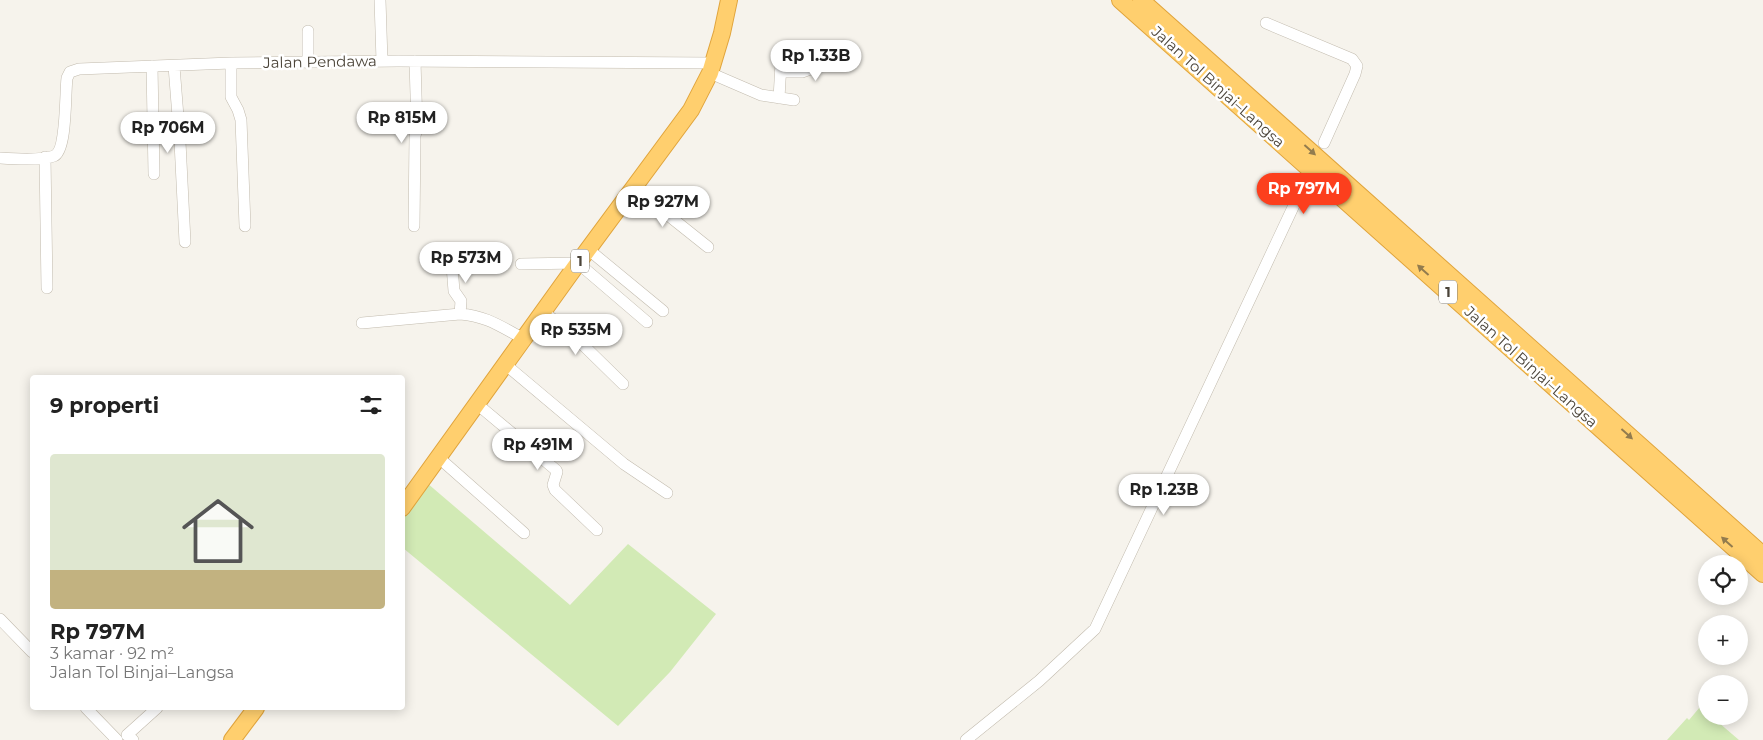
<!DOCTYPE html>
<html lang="id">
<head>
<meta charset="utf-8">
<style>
  body { margin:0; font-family:Montserrat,sans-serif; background:#f6f6f6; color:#222; height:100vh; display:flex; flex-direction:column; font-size:19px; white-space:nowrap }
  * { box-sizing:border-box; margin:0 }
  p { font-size:16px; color:#767676 }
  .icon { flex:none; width:28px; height:28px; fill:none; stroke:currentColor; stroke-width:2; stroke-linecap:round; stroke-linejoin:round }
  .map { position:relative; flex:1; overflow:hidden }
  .details { position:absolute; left:30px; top:375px; width:375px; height:335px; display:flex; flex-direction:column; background:#fff; border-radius:5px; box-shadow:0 2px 12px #0003 }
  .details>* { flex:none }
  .controls { position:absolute; left:1698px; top:555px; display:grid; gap:10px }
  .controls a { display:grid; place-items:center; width:50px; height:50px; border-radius:50%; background:#fff; box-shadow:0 2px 12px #0003; font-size:25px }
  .price { position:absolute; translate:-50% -42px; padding:0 11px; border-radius:18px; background:#fff; color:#222; font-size:16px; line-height:32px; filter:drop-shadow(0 1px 2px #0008) }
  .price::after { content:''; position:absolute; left:50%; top:30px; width:15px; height:11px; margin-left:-8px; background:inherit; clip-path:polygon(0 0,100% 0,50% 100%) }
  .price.on { background:#fc3f1d; color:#fff }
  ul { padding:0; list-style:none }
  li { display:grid; align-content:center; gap:10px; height:265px; padding:0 20px }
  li+li { border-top:1px solid #e0e0e0 }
  li span { display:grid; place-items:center; height:155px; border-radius:5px; color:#555 }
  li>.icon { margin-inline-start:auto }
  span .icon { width:90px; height:90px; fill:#fffc; stroke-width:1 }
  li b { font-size:21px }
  h2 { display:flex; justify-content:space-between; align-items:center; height:60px; padding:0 20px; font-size:21px }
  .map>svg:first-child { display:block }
</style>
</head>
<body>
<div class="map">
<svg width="1763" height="740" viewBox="0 0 1763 740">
  <rect width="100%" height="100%" fill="#f6f3ec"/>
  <path fill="#d2eab5" d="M427,483L570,605L628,544L716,614L670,672L618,726L403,548V519Z
    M1700,707L1706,712V716H1711L1739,740H1667L1687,718L1689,720Z"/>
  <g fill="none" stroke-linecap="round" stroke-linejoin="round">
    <g stroke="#c2bbae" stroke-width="12">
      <path id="minor" d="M380,0L382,61
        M1266,23L1352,59L1357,66L1355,74L1324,143
        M308,31V63
        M231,63V97L238,110L241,120L245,226
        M152,66L154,174
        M174,66L180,142L185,242
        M780,72H802L827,63L849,60
        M710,73L761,95L794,100
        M779,98L781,64
        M45,157L47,288
        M0,158C14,159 41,161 54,156C67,151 65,93 67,78L70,72L79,69L231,63L398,61L713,63
        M634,188L708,247
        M414,226L415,136L417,128L415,61
        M589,250L663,311
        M451,253L454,291L461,301L460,314
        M521,264L578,263L647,322
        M544,312L578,340L623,384
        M362,323L460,314C487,316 501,327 524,339
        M506,365L624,464L667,493
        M477,404L556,470L557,472L553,485L555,490L597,530
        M438,457L524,533
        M0,619L32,652
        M86,708L117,740
        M133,740L127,735L157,708
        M966,740L1039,681L1095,629L1303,186"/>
    </g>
    <g stroke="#e0a43c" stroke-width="18">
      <path id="highway" d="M1120,0L1763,574
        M1141,0L1763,555
        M402,508L578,263L691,110L710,73L722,33L729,0
        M232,740L256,708"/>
    </g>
    <use href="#minor" stroke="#fff" stroke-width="11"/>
    <use href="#highway" stroke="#ffcf6e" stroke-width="16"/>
  </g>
  <defs><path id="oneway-solid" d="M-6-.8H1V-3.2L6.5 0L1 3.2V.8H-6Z" transform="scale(1.25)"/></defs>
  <g fill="#937c4e">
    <use href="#oneway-solid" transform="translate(1310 150) rotate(42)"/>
    <use href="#oneway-solid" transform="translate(1423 270) rotate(-138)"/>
    <use href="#oneway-solid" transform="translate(1627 434) rotate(42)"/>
    <use href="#oneway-solid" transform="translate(1727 542) rotate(-138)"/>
  </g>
  <g text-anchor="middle" stroke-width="5" stroke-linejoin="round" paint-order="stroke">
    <g fill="#fff" stroke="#817c74" stroke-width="1">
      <rect x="571" y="249.5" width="18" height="23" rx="4"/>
      <rect x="1439" y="280.5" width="18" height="23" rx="4"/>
    </g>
    <g font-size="14" font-weight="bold" fill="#4b4439">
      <text x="580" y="266">1</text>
      <text x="1448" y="297">1</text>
    </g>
    <g font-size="15" fill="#4b4439" stroke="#fff">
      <text transform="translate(320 62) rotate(-1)" y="5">Jalan Pendawa</text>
      <text transform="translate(1218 87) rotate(42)" y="5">Jalan Tol Binjai–Langsa</text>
      <text transform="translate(1531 367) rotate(42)" y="5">Jalan Tol Binjai–Langsa</text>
    </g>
  </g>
</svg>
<div class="controls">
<a><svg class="icon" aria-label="locate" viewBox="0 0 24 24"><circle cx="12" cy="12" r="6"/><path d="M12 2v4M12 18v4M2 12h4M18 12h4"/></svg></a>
<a>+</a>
<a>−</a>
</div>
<b class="price" style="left:816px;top:82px">Rp 1.33B</b>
<b class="price" style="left:402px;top:144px">Rp 815M</b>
<b class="price" style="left:168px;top:154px">Rp 706M</b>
<b class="price on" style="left:1304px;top:215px">Rp 797M</b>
<b class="price" style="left:663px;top:228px">Rp 927M</b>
<b class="price" style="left:466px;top:284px">Rp 573M</b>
<b class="price" style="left:576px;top:356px">Rp 535M</b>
<b class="price" style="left:538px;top:471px">Rp 491M</b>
<b class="price" style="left:1164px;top:516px">Rp 1.23B</b>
<section class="details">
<h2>9 properti<svg class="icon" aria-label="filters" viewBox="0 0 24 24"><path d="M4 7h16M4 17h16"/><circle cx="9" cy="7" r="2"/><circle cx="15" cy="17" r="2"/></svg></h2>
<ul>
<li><span style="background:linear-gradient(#dfe7d0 75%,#c2b280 0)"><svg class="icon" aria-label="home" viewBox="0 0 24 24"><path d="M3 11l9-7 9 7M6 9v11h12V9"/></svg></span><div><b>Rp 797M</b><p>3 kamar · 92 m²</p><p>Jalan Tol Binjai–Langsa</p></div></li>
</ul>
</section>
</div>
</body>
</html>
